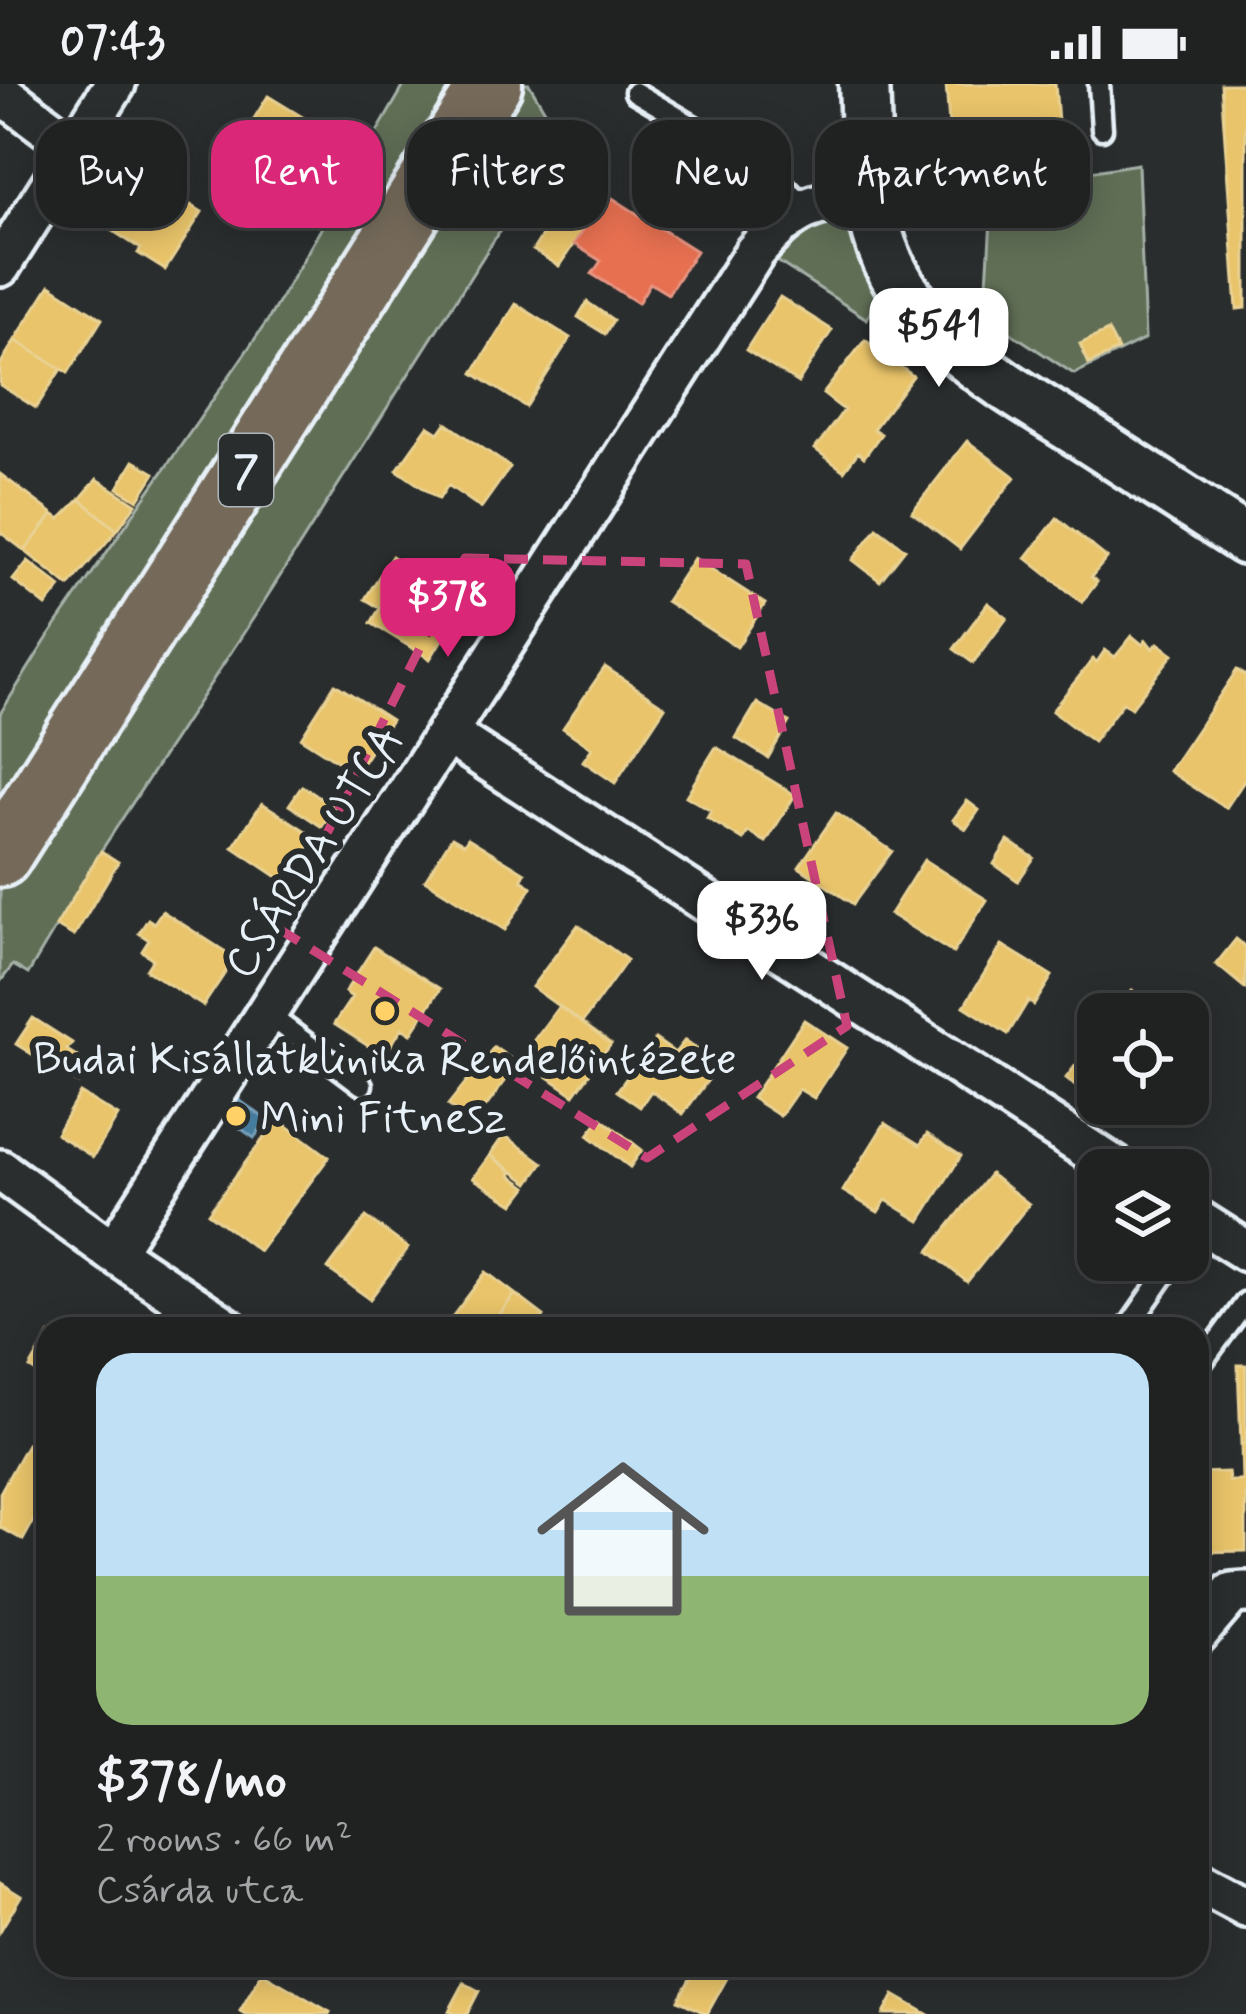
<!DOCTYPE html>
<html lang="en">
<head>
<meta charset="utf-8">
<style>
  body { margin:0; font-family:Mynerve,sans-serif; background:#2d2f2f; color:#f1f3f6; height:100vh; display:flex; flex-direction:column; font-size:45px; white-space:nowrap }
  * { box-sizing:border-box; margin:0 }
  p { font-size:39px; color:#a2a4a5 }
  .icon { flex:none; width:66px; height:66px; fill:none; stroke:currentColor; stroke-width:2; stroke-linecap:round; stroke-linejoin:round }
  .map { position:relative; flex:1; overflow:hidden }
  .panel { position:absolute; left:36px; top:1233px; width:1173px; height:660px; display:flex; flex-direction:column; background:#202222; border-radius:36px; box-shadow:0 6px 30px #0003,0 0 0 3px #3d3f40 }
  .panel>* { flex:none }
  .hud { position:absolute; left:36px; top:36px; width:1176px; height:108px; display:flex; gap:24px }
  .buttons { position:absolute; left:1077px; top:909px; display:grid; gap:24px }
  .buttons a { display:grid; place-items:center; width:132px; height:132px; border-radius:24px; background:#202222; box-shadow:0 6px 30px #0003,0 0 0 3px #3d3f40; font-size:60px }
  .price { position:absolute; translate:-50% -102px; padding:0 27px; border-radius:24px; background:#fff; color:#222; font-size:39px; line-height:78px; filter:drop-shadow(0 3px 6px #0008) }
  .price::after { content:''; position:absolute; left:50%; top:72px; width:36px; height:27px; margin-left:-18px; background:inherit; clip-path:polygon(0 0,100% 0,50% 100%) }
  .price.active { background:#db2777; color:#fff }
  ul { padding:0; list-style:none }
  li { display:grid; align-content:center; gap:24px; height:636px; padding:0 60px }
  li+li { border-top:3px solid #3d3f40 }
  li span { display:grid; place-items:center; height:372px; border-radius:36px; color:#555 }
  li>.icon { margin-inline-start:auto }
  span .icon { width:216px; height:216px; fill:#fffc; stroke-width:1 }
  li b { font-size:51px }
  .pill { padding:0 42px; border-radius:36px; background:#202222; box-shadow:0 6px 30px #0003,0 0 0 3px #3d3f40; font-size:42px; line-height:108px }
  .pill.active { background:#db2777; color:#fff }
  .status { display:flex; justify-content:space-between; align-items:center; height:84px; padding:0 60px; background:#202222; direction:ltr }
  .status svg { height:33px; fill:currentColor }
  .map>svg:first-child { display:block }
</style>
</head>
<body>
<div class="status"><b>07:43</b><svg viewBox="0 0 49 12"><path d="M0 12V9h3v3zM5 12V6h3v6zM10 12V3h3v9zM15 12V0h3v12zM26 1h20v11H26zM47 4h2v5h-2z"/></svg></div>
<div class="map">
<svg width="1246" height="1930" viewBox="0 0 1246 1930">
  <rect width="100%" height="100%" fill="#2a2d2e"/>
  <filter id="ink" filterUnits="userSpaceOnUse"><feTurbulence type="fractalNoise" baseFrequency=".00833" numOctaves="2"/><feDisplacementMap in="SourceGraphic" scale="24" xChannelSelector="R" yChannelSelector="G"/><feConvolveMatrix kernelMatrix="1 2 1 2 8 2 1 2 1" color-interpolation-filters="sRGB"/></filter>
  <g filter="url(#ink)">
    <path fill="#606e56" stroke="#a4b0a7" stroke-width="3" d="M405,0H529L560,52L256,530L101,767L28,890L13,881L0,898V630L46,556L268,236Z
      M1138,80L1145,255L1074,290L985,232L993,103Z
      M821,139C859,141 867,180 880,210L867,235L774,175L788,156Z"/>
    <path fill="#e9c46a" stroke="#e9d295" stroke-width="3" d="M946,0H1055L1060,62L951,69Z
      M1221,0H1246V224L1237,225Z
      M268,12L327,48L308,78L297,71L284,91L237,62Z
      M126,81L202,128L165,186L138,169L141,165L93,134Z
      M558,126L585,143L559,182L533,166Z
      M50,201L102,235L68,289L15,256Z
      M780,213L832,246L798,299L746,266Z
      M587,218L613,236L605,250L578,233Z
      M516,220L570,254L526,323L473,289Z
      M1108,247L1118,266L1089,280L1080,260Z
      M15,256L61,285L36,324L0,301V281Z
      M865,256L913,292L873,345L881,350L864,373L858,368L844,387L815,365L844,326L823,310Z
      M446,339L510,383L481,424L448,401L439,415L397,386L428,342L439,349Z
      M967,357L1015,393L960,465L912,428Z
      M134,377L155,389L138,416L118,404Z
      M0,390L53,430L25,467L0,448Z
      M97,395L136,420L117,446L80,415Z
      M80,415L117,446L69,502L25,467L53,430L60,435Z
      M1057,434L1107,474L1091,493L1097,498L1082,518L1026,474Z
      M877,444L905,465L880,497L853,476Z
      M392,472L436,500L433,504L463,522L430,575L371,539L380,524L365,515Z
      M694,474L765,520L737,563L666,517Z
      M28,477L61,503L46,522L13,496Z
      M988,519L1007,534L973,579L954,565Z
      M1132,552L1143,561L1146,556L1153,565L1158,559L1173,570L1131,624L1123,618L1093,658L1052,627L1093,575L1097,578L1105,566L1115,573Z
      M605,583L665,623L615,699L583,677L592,664L563,644Z
      M1237,586L1246,592V694L1226,724L1169,687Z
      M335,600L391,636L356,689L301,654Z
      M757,619L789,638L768,674L736,654Z
      M716,663L795,711L766,758L748,748L743,756L707,734L711,727L686,712Z
      M302,702L334,723L322,743L289,721Z
      M967,717L979,726L966,745L953,736Z
      M262,719L315,753L285,798L233,763Z
      M836,729L892,767L853,820L799,783Z
      M452,753L464,760L468,754L525,789L521,796L532,803L505,846L425,796Z
      M1008,757L1034,774L1018,797L994,780Z
      M101,767L118,778L74,852L56,842Z
      M924,776L987,816L953,869L890,830Z
      M162,827L235,874L203,922L146,886L153,875L142,867L149,856L139,849L148,835L154,839Z
      M578,841L627,876L582,939L532,903Z
      M1236,855L1246,863L1245,904L1216,880Z
      M1002,861L1052,892L1034,921L1028,917L1008,950L964,922Z
      M374,863L440,905L411,950L402,944L384,972L334,940L352,913L345,908Z
      M1132,907L1162,930H1115Z
      M559,922L611,960L574,1011L521,974Z
      M33,934L72,959L67,966L90,981L78,999L16,960Z
      M804,936L847,964L814,1014L799,1005L780,1032L752,1014Z
      M1098,952V1019L1066,994Z
      M655,955L675,969L685,956L719,981L683,1030L651,1007L640,1023L617,1007Z
      M494,963L518,980L473,1040L448,1021Z
      M80,1009L118,1032L93,1073L56,1050Z
      M601,1034L642,1066L630,1083L588,1051Z
      M278,1035L329,1073L259,1167L208,1129Z
      M885,1039L920,1061L927,1050L961,1072L920,1137L886,1116L878,1128L843,1107Z
      M504,1051L543,1079L529,1099L490,1071Z
      M490,1071L512,1088L510,1091L527,1103L514,1120L473,1094Z
      M990,1090L1029,1120L967,1198L929,1167Z
      M366,1133L408,1164L370,1215L328,1185Z
      M486,1188L515,1210L488,1245H443Z
      M515,1210L544,1232L534,1245H488Z
      M48,1253V1295L30,1284Z
      M1238,1281H1246V1359L1241,1360Z
      M1246,1359V1467L1200,1468L1198,1389L1228,1388L1229,1397H1242L1241,1360Z
      M27,1360L48,1371V1411L23,1456L0,1443V1409Z
      M0,1799L21,1812L0,1847Z
      M698,1881H708L728,1892L707,1930L678,1916Z
      M262,1889L330,1928L329,1930H245L240,1927Z
      M464,1899L479,1907L467,1930H455L449,1927Z
      M894,1911L927,1930H884Z"/>
    <path fill="#e76f51" stroke="#e79683" stroke-width="3" d="M606,110L696,167L668,210L650,199L638,219L592,190L601,177L574,160Z"/>
    <path fill="#457b9d" stroke="#769eb8" stroke-width="3" d="M239,1016L267,1036L254,1054L226,1034Z"/>
    <g fill="none" stroke-linecap="round" stroke-linejoin="round">
      <g stroke="#e8f1f8" stroke-width="27">
        <path id="service" d="M1099,0L1102,45
          M635,8L773,89L805,124
          M266,929L362,1001
          M1127,1245L1175,1176
          M1197,1285L1246,1218"/>
      </g>
      <g stroke="#e8f1f8" stroke-width="48">
        <path id="minor" d="M0,8L74,63
          M0,182L115,0
          M446,649L1120,1086
          M0,1086L113,1168L228,1245
          M1188,1130L1246,1167
          M113,1168L755,168C794,123 812,117 871,114
          M1197,1550L1232,1509L1246,1508
          M1197,1797L1246,1823"/>
      </g>
      <g stroke="#e8f1f8" stroke-width="57">
        <path id="tertiary" d="M864,0C867,53 864,112 882,163C915,255 1008,303 1085,352C1139,387 1192,421 1246,456"/>
      </g>
      <g stroke="#e8f1f8" stroke-width="69">
        <path id="primary" d="M0,772L491,0"/>
      </g>
      <use href="#service" stroke="#2a2d2e" stroke-width="18"/>
      <use href="#minor" stroke="#2a2d2e" stroke-width="39"/>
      <use href="#tertiary" stroke="#2a2d2e" stroke-width="48"/>
      <use href="#primary" stroke="#746a5a" stroke-width="60"/>
    </g>
  </g>
  <path fill="none" stroke="#ca437a" stroke-width="9" stroke-dasharray="24 15" stroke-linejoin="round" d="M465,474L746,480L847,942L647,1074L279,845Z"/>
  <g fill="#ffd166" stroke="#2a2d2e" stroke-width="4.5">
    <circle cx="385" cy="927" r="12"/>
    <circle cx="236" cy="1032" r="12"/>
  </g>
  <g text-anchor="middle" stroke-width="12" stroke-linejoin="round" paint-order="stroke">
    <rect fill="#2a2d2e" stroke="#afb6bb" stroke-width="3" x="219" y="350" width="54" height="72" rx="9"/>
    <g font-size="42" font-weight="bold" fill="#e8f1f8">
      <text x="246" y="401">7</text>
    </g>
    <g font-size="45" fill="#e8f1f8" stroke="#2a2d2e">
      <text transform="translate(313 767) rotate(-57)" y="16">CSÁRDA UTCA</text>
    </g>
    <g font-size="45" fill="#e8f1f8" stroke="#2a2d2e">
      <text x="385" y="989">Budai Kisállatklinika Rendelőintézete</text>
      <text x="260" y="1048" text-anchor="start">Mini Fitnesz</text>
    </g>
  </g>
</svg>
<div class="buttons">
<a><svg class="icon" aria-label="locate" viewBox="0 0 24 24"><circle cx="12" cy="12" r="6"/><path d="M12 2v4M12 18v4M2 12h4M18 12h4"/></svg></a>
<a><svg class="icon" aria-label="layers" viewBox="0 0 24 24"><path d="M12 4l9 5-9 5-9-5zM3 14l9 5 9-5"/></svg></a>
</div>
<b class="price" style="left:939px;top:306px">$541</b>
<b class="price active" style="left:448px;top:576px">$378</b>
<b class="price" style="left:762px;top:899px">$336</b>
<div class="hud">
<a class="pill">Buy</a>
<a class="pill active">Rent</a>
<a class="pill">Filters</a>
<a class="pill">New</a>
<a class="pill">Apartment</a>
</div>
<section class="panel">
<ul>
<li><span style="background:linear-gradient(#bfe0f5 60%,#8fb573 0)"><svg class="icon" aria-label="home" viewBox="0 0 24 24"><path d="M3 11l9-7 9 7M6 9v11h12V9"/></svg></span><div><b>$378/mo</b><p>2 rooms · 66 m²</p><p>Csárda utca</p></div></li>
</ul>
</section>
</div>
</body>
</html>
